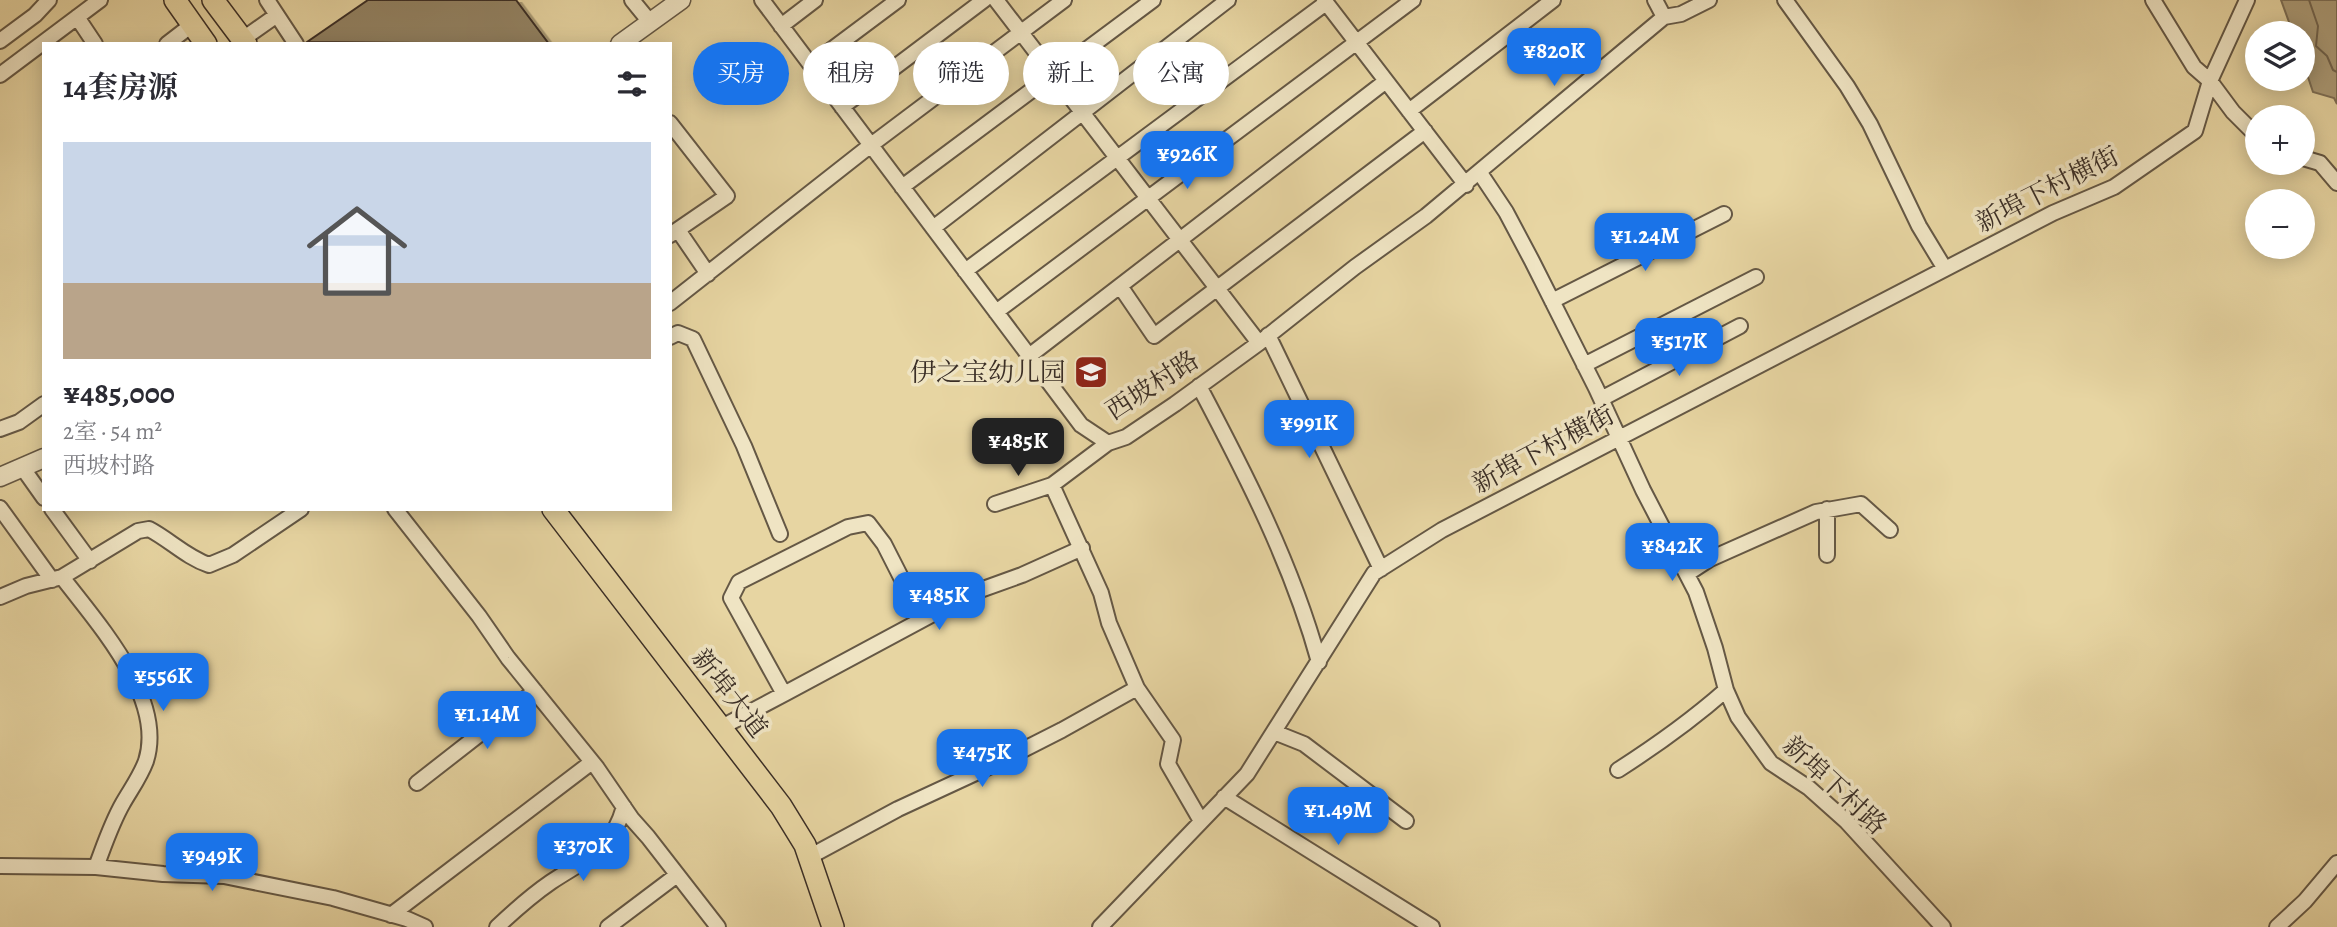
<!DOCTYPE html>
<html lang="zh">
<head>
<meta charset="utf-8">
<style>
  body { margin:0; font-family:Alegreya,"Noto Serif SC",serif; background:#f7f7f7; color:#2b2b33; height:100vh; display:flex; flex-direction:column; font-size:26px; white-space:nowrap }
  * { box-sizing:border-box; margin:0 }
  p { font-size:23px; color:#7c7c81 }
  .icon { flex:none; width:38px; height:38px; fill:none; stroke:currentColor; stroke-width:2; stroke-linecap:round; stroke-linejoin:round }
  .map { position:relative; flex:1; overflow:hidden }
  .details { position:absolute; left:42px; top:42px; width:630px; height:469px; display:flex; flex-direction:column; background:#fff; border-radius:0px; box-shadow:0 4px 18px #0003 }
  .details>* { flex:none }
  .banner { position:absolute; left:693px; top:42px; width:665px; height:63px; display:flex; gap:14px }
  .tools { position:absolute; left:2245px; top:21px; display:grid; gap:14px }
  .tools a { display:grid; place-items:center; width:70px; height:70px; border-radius:50%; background:#fff; box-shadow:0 4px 18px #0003; font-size:35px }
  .price { position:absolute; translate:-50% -60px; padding:0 16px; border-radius:14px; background:#1a73e8; color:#fff; font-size:23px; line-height:46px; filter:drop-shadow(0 2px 4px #0008) }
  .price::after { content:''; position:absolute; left:50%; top:42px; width:21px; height:16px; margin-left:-10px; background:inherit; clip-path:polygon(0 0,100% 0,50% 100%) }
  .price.on { background:#222; color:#fff }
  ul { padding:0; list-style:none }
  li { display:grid; align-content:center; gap:14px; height:371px; padding:0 21px }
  li span { display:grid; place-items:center; height:217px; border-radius:0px; color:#555 }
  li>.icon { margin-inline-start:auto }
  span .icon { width:126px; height:126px; fill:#fffc; stroke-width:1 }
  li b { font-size:30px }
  h2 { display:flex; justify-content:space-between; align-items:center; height:84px; padding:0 21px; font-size:30px }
  .chip { padding:0 24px; border-radius:32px; background:#fff; box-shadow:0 4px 18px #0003; font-size:24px; line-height:63px }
  .chip.on { background:#1a73e8; color:#fff }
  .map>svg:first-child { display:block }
</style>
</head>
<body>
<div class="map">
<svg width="2337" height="927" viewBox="0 0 2337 927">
  <defs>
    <filter id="shadow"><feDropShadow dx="5.5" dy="3" stdDeviation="0" flood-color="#0004"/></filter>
  </defs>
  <rect width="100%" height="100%" fill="#e7d5a2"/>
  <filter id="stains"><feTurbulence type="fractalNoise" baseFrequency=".00286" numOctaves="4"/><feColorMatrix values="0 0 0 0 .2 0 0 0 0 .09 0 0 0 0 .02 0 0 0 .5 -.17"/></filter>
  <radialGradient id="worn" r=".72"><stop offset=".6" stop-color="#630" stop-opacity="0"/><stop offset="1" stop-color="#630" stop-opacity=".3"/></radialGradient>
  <path fill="#ac9c78" stroke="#7e7057" stroke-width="2" d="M2281,0H2337V104L2334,98L2313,92L2303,62V33H2293Z"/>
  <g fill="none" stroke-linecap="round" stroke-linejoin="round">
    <path stroke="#73654f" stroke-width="2" d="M2309,0L2318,26L2316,46L2327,56L2333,70L2337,72"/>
  </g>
  <path fill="#948566" stroke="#3a2e26" stroke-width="2" filter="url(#shadow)" d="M368,0H516L549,44L307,42Z"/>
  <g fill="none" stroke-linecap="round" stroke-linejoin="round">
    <g stroke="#655845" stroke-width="18">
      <path id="minor" d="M267,0L296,44
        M632,0L650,22
        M762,0L1081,425L1108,443L1126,437L1175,404L1259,343L1355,267L1426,216L1664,17
        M996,0L1259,343
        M1324,0L1466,185
        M1655,0L1664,17
        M1785,0L1847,86L1870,124L1919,226L1945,269
        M2153,0L2194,67L2210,81L2233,112L2258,137
        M77,17L95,44
        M1664,17L1681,14L1709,0
        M781,26L815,0
        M243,39L277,15
        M0,41L35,15L49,0
        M167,44L193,24
        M811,65L898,0
        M0,75L100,0
        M842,107L984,0
        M1409,111L1553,0
        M670,123L727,196L670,235
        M2303,158L2320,163L2337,183
        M1480,173L1506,212L1532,261L1596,388L1643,490L1696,592L1715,648L1726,690L1738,717L1771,763L1809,788L1846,821L1943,927
        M902,187L1153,0
        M933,228L1228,0
        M678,230L708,274
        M965,271L1326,3
        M1120,286L1154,336L1425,131
        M1552,301L1724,214
        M670,303L871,145L1064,0
        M996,312L1413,0
        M1268,335L1381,569
        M670,337L678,333L693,339L744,446L780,534
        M1029,356L1386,81
        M1584,365L1756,277
        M1199,386C1246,475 1292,564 1319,662
        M1601,399L1740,326
        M0,429L19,422L44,404
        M1108,443L1052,485L1101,593L1109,623L1137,688L1173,740L1168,764L1201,821
        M22,467L44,498
        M995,504L1052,485
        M0,508L52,580
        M52,509L90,561
        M395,509L479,616L508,658L597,768L632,819L648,837L718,927
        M1827,509V555
        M1687,574L1710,559L1816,512L1861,504L1890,530
        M62,577C97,623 166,698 146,761C140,777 131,789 123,803C111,824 104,846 96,867
        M0,597L26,586L62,577L138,531L149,529C170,540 186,557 209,565L233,555L301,509
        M784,694L972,593L1022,575L1082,548
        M720,728L784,694L731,598L739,582L848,527L868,523L884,544L912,599
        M1274,732L1304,744L1406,821
        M1618,770C1657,745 1692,720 1726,690
        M417,783L535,691
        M1224,797L1432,927
        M809,857L898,809L993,765L1062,730L1137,688
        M0,866L96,867L163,874L224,876L333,898L407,919L425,927
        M391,915L592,762
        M497,927C514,911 532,895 551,882C587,858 611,852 624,807
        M608,927L677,875
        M1100,927L1247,774L1374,573L1442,530L2053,213L2114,187L2195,131L2210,81L2247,0
        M2277,927L2305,901L2337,863"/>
    </g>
    <g stroke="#655845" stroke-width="21">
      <path id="tertiary" d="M620,44L681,0
        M0,477L44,458"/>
    </g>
    <g stroke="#3a2e26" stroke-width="24">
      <path id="primary" d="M175,0L206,44
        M213,0L246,44
        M553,509L781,806L805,845L833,927"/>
    </g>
    <use href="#minor" stroke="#efe4c3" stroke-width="14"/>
    <use href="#tertiary" stroke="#efe4c3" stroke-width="18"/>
    <use href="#primary" stroke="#e7d5a2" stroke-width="21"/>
  </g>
  <defs>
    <g id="school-square" transform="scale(1.75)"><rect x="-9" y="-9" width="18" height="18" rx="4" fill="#8f2418" stroke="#efe4c3"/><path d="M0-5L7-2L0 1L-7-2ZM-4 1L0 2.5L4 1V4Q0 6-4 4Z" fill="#fff"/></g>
  </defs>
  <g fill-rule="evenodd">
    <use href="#school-square" x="1091" y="372"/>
  </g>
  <g text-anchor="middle" stroke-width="7" stroke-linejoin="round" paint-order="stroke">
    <g font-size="26" fill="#3a2e26" stroke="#efe4c3">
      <text transform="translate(2047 189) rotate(-27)" y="9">新埠下村横街</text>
      <text transform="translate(1152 385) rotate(-33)" y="9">西坡村路</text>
      <text transform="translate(1543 449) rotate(-28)" y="9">新埠下村横街</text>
      <text transform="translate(730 693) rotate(52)" y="9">新埠大道</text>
      <text transform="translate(1835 785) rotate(43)" y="9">新埠下村路</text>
    </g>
    <g font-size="26" fill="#3a2e26" stroke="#efe4c3" text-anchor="end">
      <text x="1066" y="381">伊之宝幼儿园</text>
    </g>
  </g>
  <rect width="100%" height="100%" filter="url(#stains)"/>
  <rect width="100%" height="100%" fill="url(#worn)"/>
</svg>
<div class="tools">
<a><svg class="icon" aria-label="layers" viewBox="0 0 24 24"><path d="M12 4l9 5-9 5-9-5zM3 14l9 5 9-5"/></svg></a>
<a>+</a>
<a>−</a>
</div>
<b class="price" style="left:1554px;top:88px">¥820K</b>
<b class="price" style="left:1187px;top:191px">¥926K</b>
<b class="price" style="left:1645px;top:273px">¥1.24M</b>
<b class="price" style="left:1679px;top:378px">¥517K</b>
<b class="price" style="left:1309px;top:460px">¥991K</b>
<b class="price on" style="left:1018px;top:478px">¥485K</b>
<b class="price" style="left:1672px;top:583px">¥842K</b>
<b class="price" style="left:939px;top:632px">¥485K</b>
<b class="price" style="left:163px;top:713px">¥556K</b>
<b class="price" style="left:487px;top:751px">¥1.14M</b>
<b class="price" style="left:982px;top:789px">¥475K</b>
<b class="price" style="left:1338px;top:847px">¥1.49M</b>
<b class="price" style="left:583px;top:883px">¥370K</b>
<b class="price" style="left:212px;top:893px">¥949K</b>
<div class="banner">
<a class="chip on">买房</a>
<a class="chip">租房</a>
<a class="chip">筛选</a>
<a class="chip">新上</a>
<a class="chip">公寓</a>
</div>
<section class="details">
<h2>14套房源<svg class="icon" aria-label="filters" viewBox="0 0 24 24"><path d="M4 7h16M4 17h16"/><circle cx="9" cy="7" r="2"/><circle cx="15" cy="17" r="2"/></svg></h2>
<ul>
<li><span style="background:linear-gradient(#c9d6e8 65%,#b9a48a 0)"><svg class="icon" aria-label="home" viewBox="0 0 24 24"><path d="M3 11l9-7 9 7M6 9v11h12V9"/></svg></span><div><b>¥485,000</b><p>2室 · 54 m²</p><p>西坡村路</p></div></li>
</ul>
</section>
</div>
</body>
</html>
